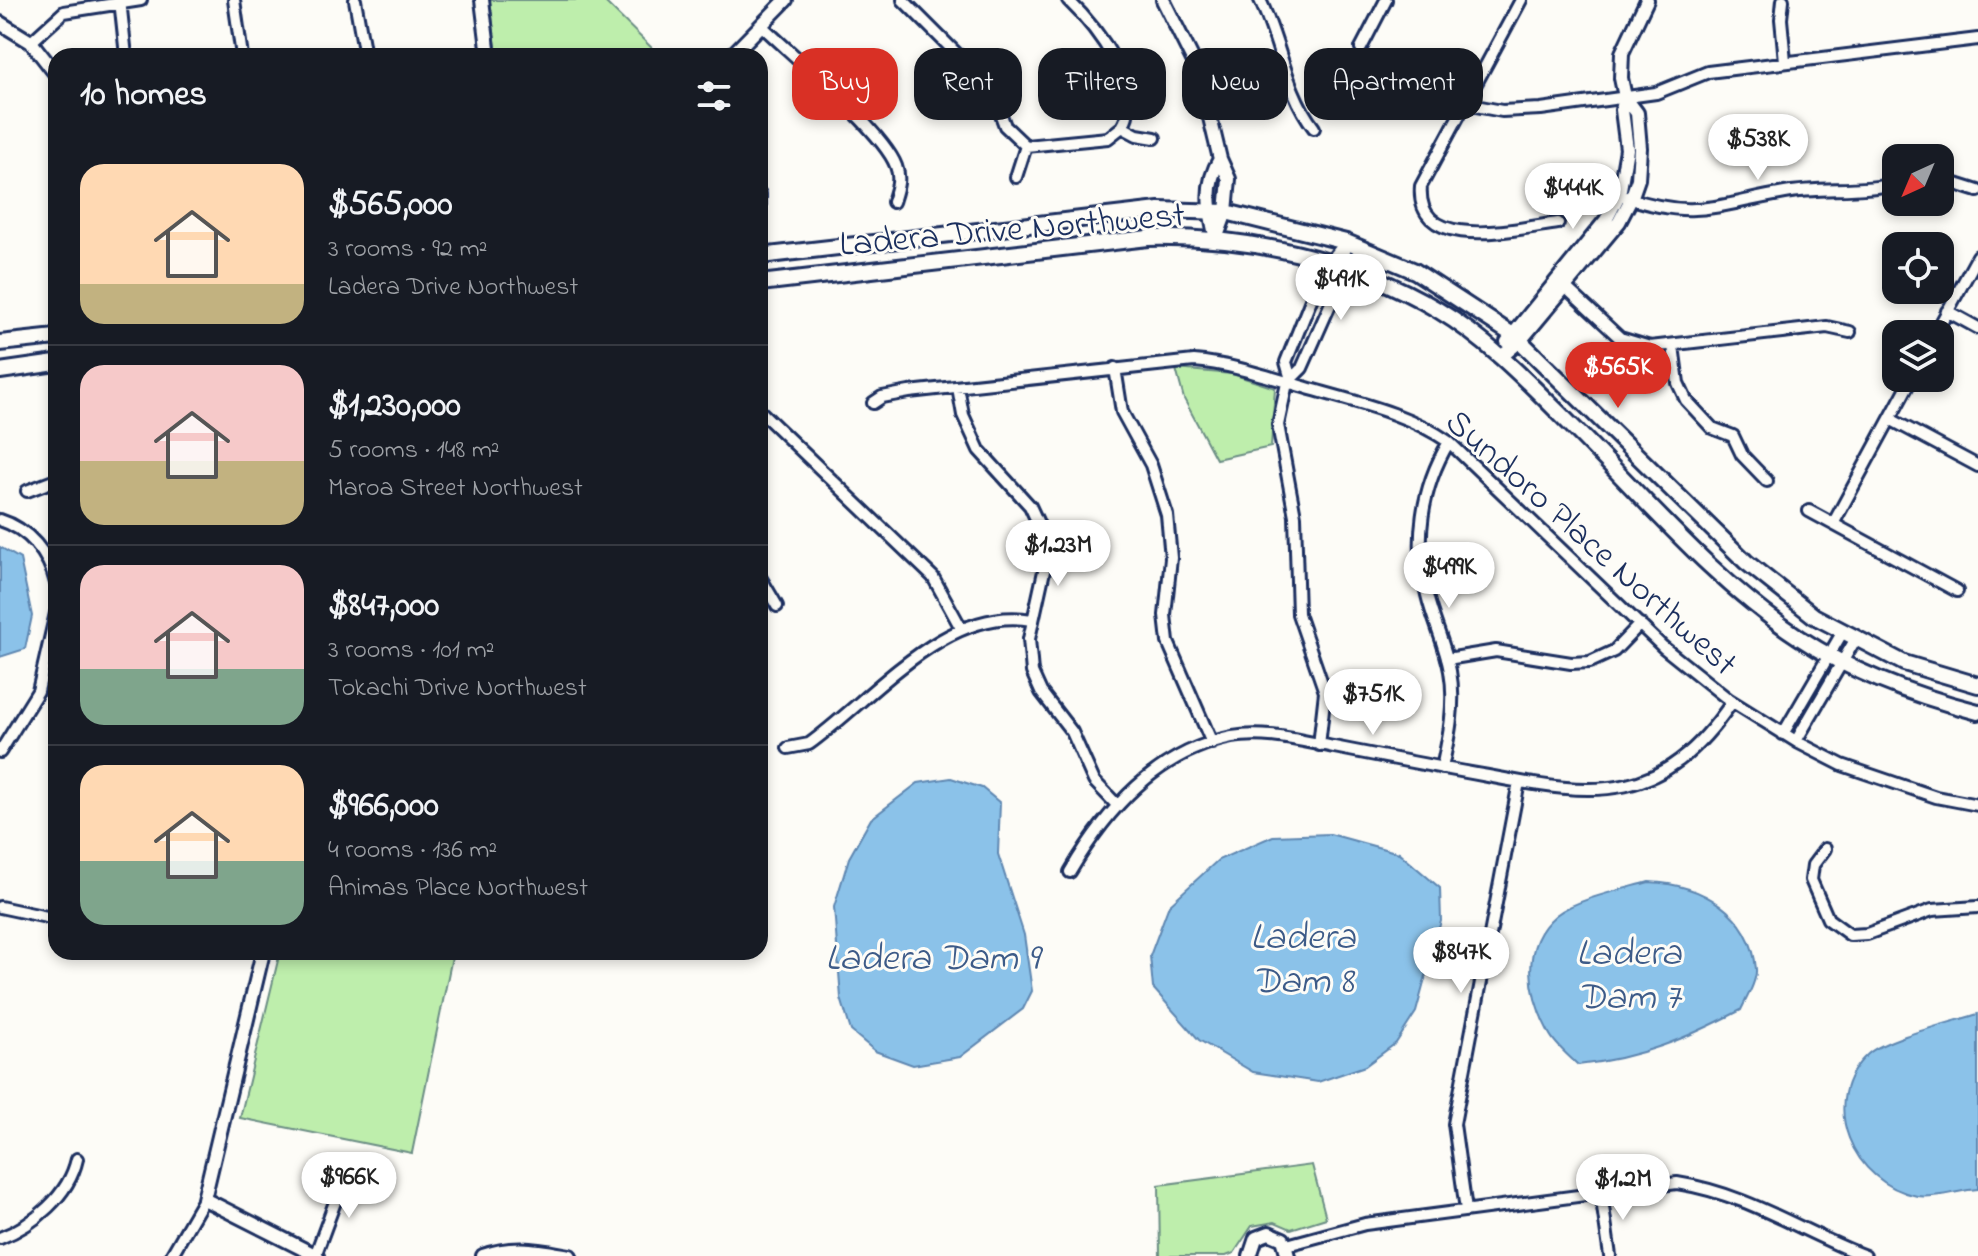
<!DOCTYPE html>
<html lang="en">
<head>
<meta charset="utf-8">
<style>
  body { margin:0; font-family:"Indie Flower",sans-serif; background:#242831; color:#f1f3f6; height:100vh; display:flex; flex-direction:column; font-size:30px; white-space:nowrap }
  * { box-sizing:border-box; margin:0 }
  p { font-size:26px; color:#9ea1a6 }
  .icon { flex:none; width:44px; height:44px; fill:none; stroke:currentColor; stroke-width:2; stroke-linecap:round; stroke-linejoin:round }
  .map { position:relative; flex:1; overflow:hidden }
  .sheet { position:absolute; left:48px; top:48px; width:720px; height:912px; display:flex; flex-direction:column; background:#171b24; border-radius:24px; box-shadow:0 4px 12px #0003 }
  .sheet>* { flex:none }
  .top-card { position:absolute; left:792px; top:48px; width:760px; height:72px; display:flex; gap:16px }
  .needle { width:52px; rotate:224deg }
  .tools { position:absolute; left:1882px; top:144px; display:grid; gap:16px }
  .tools a { display:grid; place-items:center; width:72px; height:72px; border-radius:16px; background:#171b24; box-shadow:0 4px 12px #0003; font-size:40px }
  .price { position:absolute; translate:-50% -68px; padding:0 18px; border-radius:28px; background:#fff; color:#222; font-size:26px; line-height:52px; filter:drop-shadow(0 2px 4px #0008) }
  .price::after { content:''; position:absolute; left:50%; top:48px; width:24px; height:18px; margin-left:-12px; background:inherit; clip-path:polygon(0 0,100% 0,50% 100%) }
  .price.active { background:#d93025; color:#fff }
  ul { padding:0; list-style:none }
  li { display:flex; align-items:center; gap:24px; height:200px; padding:0 32px }
  li+li { border-top:2px solid #363941 }
  li span { display:grid; place-items:center; flex:none; width:224px; height:160px; border-radius:24px; color:#555 }
  li>.icon { margin-inline-start:auto }
  span .icon { width:96px; height:96px; fill:#fffc; stroke-width:1 }
  li b { font-size:34px }
  h2 { display:flex; justify-content:space-between; align-items:center; height:96px; padding:0 32px; font-size:34px }
  .tag { padding:0 28px; border-radius:24px; background:#171b24; box-shadow:0 4px 12px #0003; font-size:28px; line-height:72px }
  .tag.active { background:#d93025; color:#fff }
  .map>svg:first-child { display:block }
</style>
</head>
<body>
<div class="map">
<svg width="1978" height="1256" viewBox="0 0 1978 1256">
  <rect width="100%" height="100%" fill="#fdfcf7"/>
  <filter id="ink" filterUnits="userSpaceOnUse"><feTurbulence type="fractalNoise" baseFrequency=".0125" numOctaves="2"/><feDisplacementMap in="SourceGraphic" scale="16" xChannelSelector="R" yChannelSelector="G"/><feConvolveMatrix kernelMatrix="1 2 1 2 8 2 1 2 1" color-interpolation-filters="sRGB"/></filter>
  <g filter="url(#ink)">
    <path fill="#beeeac" stroke="#6c8e85" stroke-width="2" d="M490,0H603L660,56H497Z
      M1176,369L1232,374L1275,388L1271,447L1216,459L1184,399Z
      M280,952H453L412,1153L240,1118Z
      M1312,1165L1326,1218L1291,1229L1275,1222L1252,1226L1234,1253L1226,1256H1160L1159,1185Z"/>
    <path fill="#8bc2e9" stroke="#5e87b1" stroke-width="2" d="M0,547L20,559L32,616L25,649L0,657Z
      M951,778L982,788L1000,803L998,854L1024,935L1032,991L1023,1009L960,1057L913,1065L875,1051L851,1031L841,998L834,907L849,858L871,819L918,783Z
      M1330,834L1399,853L1440,888L1441,921L1416,1012L1396,1043L1365,1066L1318,1082L1253,1072L1199,1040L1153,988L1150,956L1169,905L1218,860L1273,836Z
      M1649,882C1700,884 1751,912 1756,969C1757,981 1746,999 1741,1010C1685,1039 1641,1058 1578,1065C1569,1056 1555,1045 1549,1033C1529,996 1519,946 1556,915C1576,899 1624,889 1649,882Z
      M1978,1014V1189C1959,1190 1935,1199 1917,1196C1853,1184 1816,1101 1868,1054C1886,1038 1953,1022 1978,1014Z"/>
    <g fill="none" stroke-linecap="round" stroke-linejoin="round">
      <g stroke="#1b2f5e" stroke-width="16">
        <path id="minor" d="M120,0L126,56
          M234,0L242,56
          M355,0L365,56
          M903,0L991,88L1005,126L1026,146L1108,138L1122,127L1137,135L1155,138
          M1068,0C1095,26 1146,90 1122,127
          M1260,0C1280,41 1286,92 1314,128
          M1521,0L1421,186C1415,255 1519,228 1558,223
          M1783,0L1781,19L1785,61
          M761,25C792,55 883,131 896,166C901,179 897,189 893,202
          M31,42L64,12L141,0
          M1361,48L1386,0
          M1465,104L1502,111L1541,109L1656,93L1708,72L1978,39
          M1016,177L1026,146
          M1940,179L1978,191
          M760,194V207
          M1626,197C1695,221 1719,204 1785,193C1822,187 1859,192 1896,184
          M1561,283L1620,338L1650,347L1827,327L1850,332
          M1947,311L1978,328
          M1935,334L1978,256
          M1673,346L1678,383L1686,400L1712,428L1733,436L1742,455L1767,481
          M1115,368L1122,412L1151,465L1167,515L1171,558L1165,615L1168,642L1212,743
          M1290,376L1286,362L1323,270L1346,242
          M958,387L963,415L979,450L1030,506L1044,536L1046,562L1029,639L1032,672L1041,692L1072,732L1094,781L1117,805
          M873,403L882,397L909,392L1194,361C1232,364 1268,377 1304,387C1354,402 1406,412 1449,442L1663,647L1728,699L1799,743L1842,765L1936,797L1978,805
          M760,411L933,577L961,628
          M1890,419L1978,466
          M27,491L56,480
          M1809,511L1957,591
          M0,520C29,529 49,554 56,583
          M1833,524L1912,378
          M760,577L777,606
          M1447,659L1496,651L1571,663L1590,662L1614,651L1640,624
          M1783,734L1842,633
          M1796,741L1855,640
          M1319,745L1325,692L1298,614L1295,516L1278,425L1287,383L1302,368L1342,278L1346,242
          M788,748L809,744C873,698 947,604 1032,620
          M0,752L38,691L56,613
          M1442,768C1449,736 1456,703 1450,671C1445,644 1433,621 1427,595C1414,542 1421,488 1449,442
          M1825,849L1813,865L1811,880L1828,919L1850,935L1867,934L1932,910L1978,907
          M1070,872C1107,809 1157,752 1232,737C1265,731 1301,741 1334,747C1385,757 1437,767 1488,776C1598,797 1662,805 1732,702
          M0,907L56,919
          M1601,1193L1610,1256
          M1466,1210L1454,1124L1519,782
          M0,1238C34,1225 69,1195 77,1159
          M1287,1245L1365,1224L1677,1183C1748,1194 1800,1231 1865,1256
          M171,1256L204,1199
          M315,1256L342,1183L354,1167"/>
      </g>
      <g stroke="#1b2f5e" stroke-width="18">
        <path id="tertiary" d="M482,0L489,56
          M1163,0L1199,72L1220,159L1229,179L1226,212L1216,239
          M0,23L31,42L56,74
          M731,56L786,0
          M1216,239C1209,210 1204,185 1220,159
          M1507,342L1606,220L1619,195L1627,149L1622,110L1625,97
          M1501,357L1520,341L1619,222L1631,199L1638,179L1640,148L1637,113L1625,97L1621,78L1622,53L1647,0
          M263,952L204,1199L317,1256
          M483,1256C513,1245 539,1250 570,1256
          M1250,1256L1256,1238L1269,1233L1283,1239L1288,1256"/>
      </g>
      <g stroke="#1b2f5e" stroke-width="20">
        <path id="secondary" d="M760,256L1159,210L1226,212L1346,242L1415,271L1516,337L1746,562L1814,616L1904,663L1978,685
          M760,283L1148,238C1249,236 1351,258 1438,310C1488,340 1529,383 1570,424C1644,497 1713,581 1800,638C1854,674 1916,696 1978,712
          M0,343L56,337
          M0,371L56,363"/>
      </g>
      <use href="#minor" stroke="#fdfcf7" stroke-width="10"/>
      <use href="#tertiary" stroke="#fdfcf7" stroke-width="12"/>
      <use href="#secondary" stroke="#fdfcf7" stroke-width="14"/>
    </g>
  </g>
  <g text-anchor="middle" stroke-width="6" stroke-linejoin="round" paint-order="stroke">
    <g font-size="36" fill="#1b2f5e" stroke="#fdfcf7">
      <text transform="translate(1012 227) rotate(-5)" y="13">Ladera Drive Northwest</text>
      <text transform="translate(1593 541) rotate(42)" y="13">Sundoro Place Northwest</text>
    </g>
    <g font-size="38" font-style="italic" fill="#3d5b88" stroke="#fdfcf7">
      <text x="1303" y="948">Ladera<tspan x="1303" dy="44">Dam 8</tspan></text>
      <text x="1629" y="964">Ladera<tspan x="1629" dy="44">Dam 7</tspan></text>
      <text x="932" y="969">Ladera Dam 9</text>
    </g>
  </g>
</svg>
<div class="tools">
<a><svg class="needle" viewBox="-14 -14 28 28"><path d="M0-13l5 13h-10z" fill="#e53935"/><path d="M0 13l5-13h-10z" fill="#9ea1a6"/></svg></a>
<a><svg class="icon" aria-label="locate" viewBox="0 0 24 24"><circle cx="12" cy="12" r="6"/><path d="M12 2v4M12 18v4M2 12h4M18 12h4"/></svg></a>
<a><svg class="icon" aria-label="layers" viewBox="0 0 24 24"><path d="M12 4l9 5-9 5-9-5zM3 14l9 5 9-5"/></svg></a>
</div>
<b class="price" style="left:1758px;top:182px">$538K</b>
<b class="price" style="left:1573px;top:231px">$444K</b>
<b class="price" style="left:1341px;top:322px">$491K</b>
<b class="price active" style="left:1618px;top:410px">$565K</b>
<b class="price" style="left:1058px;top:588px">$1.23M</b>
<b class="price" style="left:1449px;top:610px">$499K</b>
<b class="price" style="left:1373px;top:737px">$751K</b>
<b class="price" style="left:1461px;top:995px">$847K</b>
<b class="price" style="left:349px;top:1220px">$966K</b>
<b class="price" style="left:1623px;top:1222px">$1.2M</b>
<div class="top-card">
<a class="tag active">Buy</a>
<a class="tag">Rent</a>
<a class="tag">Filters</a>
<a class="tag">New</a>
<a class="tag">Apartment</a>
</div>
<section class="sheet">
<h2>10 homes<svg class="icon" aria-label="filters" viewBox="0 0 24 24"><path d="M4 7h16M4 17h16"/><circle cx="9" cy="7" r="2"/><circle cx="15" cy="17" r="2"/></svg></h2>
<ul>
<li><span style="background:linear-gradient(#ffd9b3 75%,#c2b280 0)"><svg class="icon" aria-label="home" viewBox="0 0 24 24"><path d="M3 11l9-7 9 7M6 9v11h12V9"/></svg></span><div><b>$565,000</b><p>3 rooms · 92 m²</p><p>Ladera Drive Northwest</p></div></li>
<li><span style="background:linear-gradient(#f6c9c9 60%,#c2b280 0)"><svg class="icon" aria-label="home" viewBox="0 0 24 24"><path d="M3 11l9-7 9 7M6 9v11h12V9"/></svg></span><div><b>$1,230,000</b><p>5 rooms · 148 m²</p><p>Maroa Street Northwest</p></div></li>
<li><span style="background:linear-gradient(#f6c9c9 65%,#7fa58c 0)"><svg class="icon" aria-label="home" viewBox="0 0 24 24"><path d="M3 11l9-7 9 7M6 9v11h12V9"/></svg></span><div><b>$847,000</b><p>3 rooms · 101 m²</p><p>Tokachi Drive Northwest</p></div></li>
<li><span style="background:linear-gradient(#ffd9b3 60%,#7fa58c 0)"><svg class="icon" aria-label="home" viewBox="0 0 24 24"><path d="M3 11l9-7 9 7M6 9v11h12V9"/></svg></span><div><b>$966,000</b><p>4 rooms · 136 m²</p><p>Animas Place Northwest</p></div></li>
</ul>
</section>
</div>
</body>
</html>
